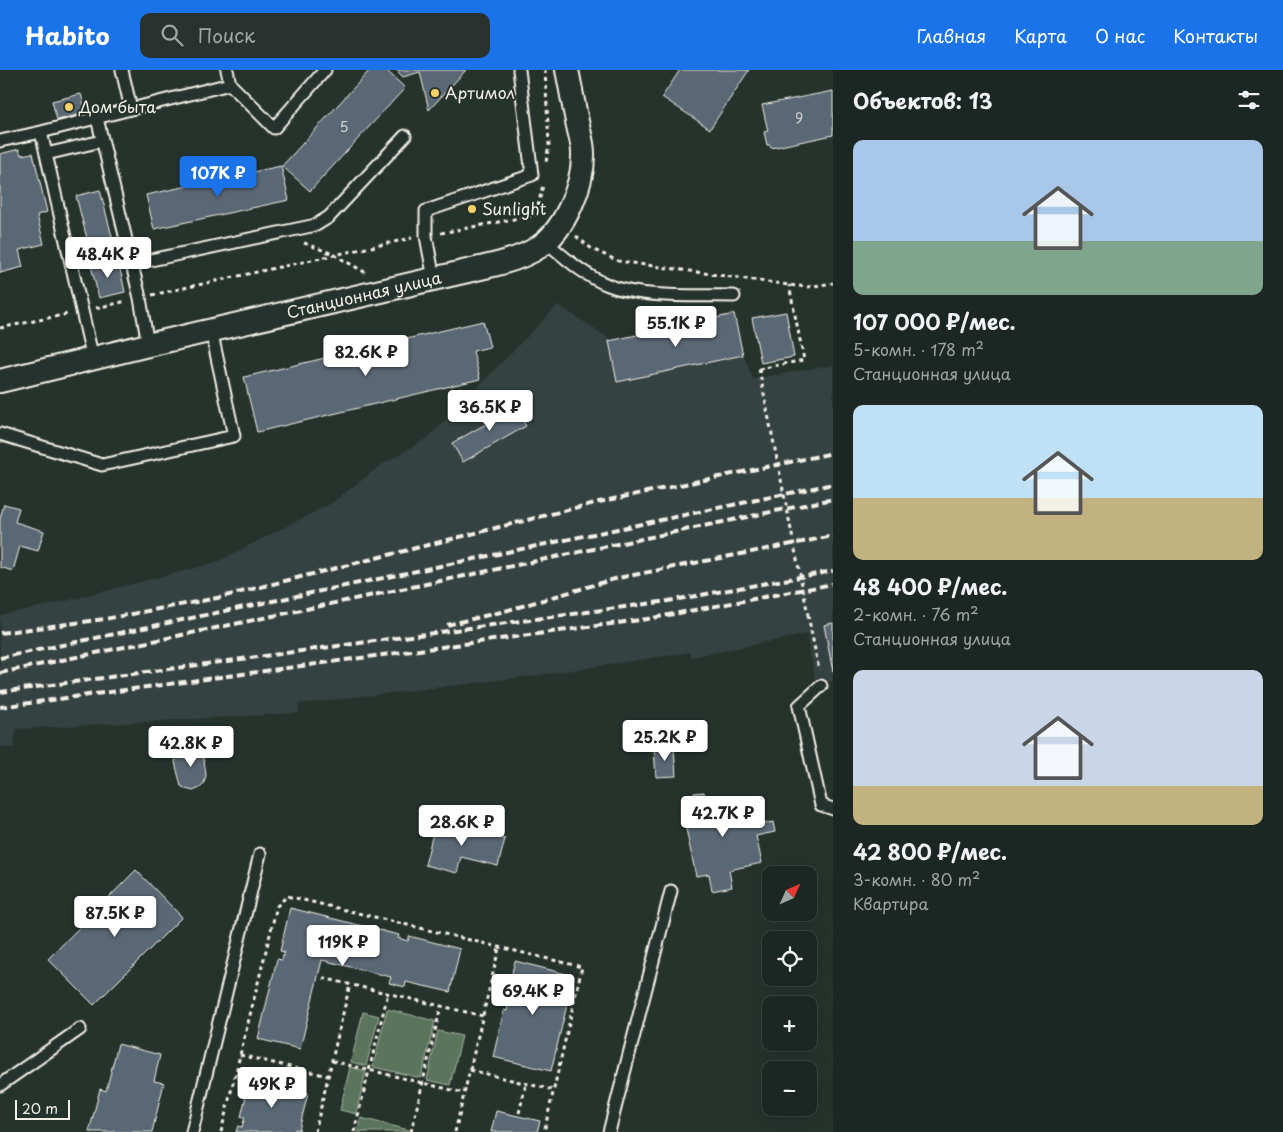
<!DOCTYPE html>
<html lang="ru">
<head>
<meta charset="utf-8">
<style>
  body { margin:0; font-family:"Playpen Sans",sans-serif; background:#29322f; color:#f1f3f6; height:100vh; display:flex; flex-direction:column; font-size:19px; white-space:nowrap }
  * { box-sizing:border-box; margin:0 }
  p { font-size:16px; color:#a0a5a5 }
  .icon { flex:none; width:28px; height:28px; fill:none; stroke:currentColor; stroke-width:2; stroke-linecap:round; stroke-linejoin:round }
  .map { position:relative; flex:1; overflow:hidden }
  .panel { display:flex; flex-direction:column; background:#1c2622; width:450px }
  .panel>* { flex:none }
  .needle { width:32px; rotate:45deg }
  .controls { position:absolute; left:762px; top:796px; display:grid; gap:10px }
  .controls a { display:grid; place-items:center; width:55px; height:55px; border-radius:10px; background:#1c2622; box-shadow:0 5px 20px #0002,0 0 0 1px #3a4340; font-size:25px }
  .scale { position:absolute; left:15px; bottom:12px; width:55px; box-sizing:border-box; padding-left:5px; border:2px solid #f4f1e8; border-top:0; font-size:14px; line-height:18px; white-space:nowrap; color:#f4f1e8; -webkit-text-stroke:4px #26332d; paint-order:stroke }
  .price { position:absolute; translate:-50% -42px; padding:0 11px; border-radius:5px; background:#fff; color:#222; font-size:16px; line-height:32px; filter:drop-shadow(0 1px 2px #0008) }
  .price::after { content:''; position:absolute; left:50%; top:30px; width:15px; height:11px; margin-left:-8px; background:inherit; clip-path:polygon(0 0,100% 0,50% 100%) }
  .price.active { background:#1a73e8; color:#fff }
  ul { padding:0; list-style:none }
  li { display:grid; align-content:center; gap:10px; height:265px; padding:0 20px }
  li span { display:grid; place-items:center; height:155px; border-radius:10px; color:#555 }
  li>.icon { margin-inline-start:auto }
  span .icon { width:90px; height:90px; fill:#fffc; stroke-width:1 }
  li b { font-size:21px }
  h2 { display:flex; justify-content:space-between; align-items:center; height:60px; padding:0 20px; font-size:21px }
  header { display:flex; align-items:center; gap:30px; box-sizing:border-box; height:70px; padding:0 25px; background:#1a73e8; color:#fff }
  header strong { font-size:24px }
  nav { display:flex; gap:28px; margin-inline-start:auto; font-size:18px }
  .search { width:350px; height:45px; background:#29322f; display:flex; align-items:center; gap:12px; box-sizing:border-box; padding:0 18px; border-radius:10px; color:#a0a5a5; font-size:19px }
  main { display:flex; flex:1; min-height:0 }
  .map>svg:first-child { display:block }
</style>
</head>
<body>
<header>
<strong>Habito</strong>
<div class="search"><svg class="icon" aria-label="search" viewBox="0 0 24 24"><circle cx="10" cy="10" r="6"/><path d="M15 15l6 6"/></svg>Поиск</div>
<nav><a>Главная</a><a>Карта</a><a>О нас</a><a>Контакты</a></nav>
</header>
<main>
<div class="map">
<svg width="833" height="1062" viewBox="0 0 833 1062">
  <rect width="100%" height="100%" fill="#26332d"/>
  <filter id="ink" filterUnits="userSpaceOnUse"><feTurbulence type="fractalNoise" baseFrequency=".02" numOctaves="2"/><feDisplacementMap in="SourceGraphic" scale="10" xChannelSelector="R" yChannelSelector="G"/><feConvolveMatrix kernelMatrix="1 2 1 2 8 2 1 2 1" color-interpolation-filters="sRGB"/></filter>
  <g filter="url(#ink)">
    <path fill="#364343" d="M558,235L608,268L609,271L734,244L743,285L753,309L833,295V611L816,614L807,564L691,587L690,582L540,605L298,634L299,643L16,659L14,678L0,677V545L50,535L215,493L332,433L380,396L429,367Z"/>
    <path fill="#5a755b" stroke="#a7b3a2" d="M387,939L435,951L421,1008L373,997Z
      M363,942L379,946L366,996L351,992Z
      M438,961L462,966L450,1015L427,1010Z
      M350,997L366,1001L356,1044L340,1040Z
      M361,1048L409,1060L408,1062H357Z"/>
    <path fill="#5a6875" stroke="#f4f1e8" d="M370,0H386L405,18L310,121L282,96Z
      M396,0H466L429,40L420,2L403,7Z
      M680,0H749L710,59L662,27Z
      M833,21V65L771,78L770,75H767L764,62L768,61L762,35Z
      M81,24L86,43L57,50L52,31Z
      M19,79L21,85L33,83L47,142L37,145L44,174L19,180L23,197L0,203V84Z
      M281,96L289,130L154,159L146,125Z
      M100,120L115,178L91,184L76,126Z
      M118,190L125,222L99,228L91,196Z
      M786,242L794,287L761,293L752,248Z
      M734,244L743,285L617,312L609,271Z
      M483,251L490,277L473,281L480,309L257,362L244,307Z
      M512,332L526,356L463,392L452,373L486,354L483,349Z
      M4,434L19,438L15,452L44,461L38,481L20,476L13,501L0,497V449Z
      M833,553V602L824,555Z
      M190,676L195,677L200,682L204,690L206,705L204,714L200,718L193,721L186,719L181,716L175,692L177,682L182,677Z
      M674,678L676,706L656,707L654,679Z
      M704,722L706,735L748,727L754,756L773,752L775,762L756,766L762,793L729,800L732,817L712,821L709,804L696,806L682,740L697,737L694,723Z
      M436,751L505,769L498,796L461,787L457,803L425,795Z
      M136,800L182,847L94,935L48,889Z
      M290,838L399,865L398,868L408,871L409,866L460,879L450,922L406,912L405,917L389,913L391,907L322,890L300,979L258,969L277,889L282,890L284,882L280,881Z
      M515,891L574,906L551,1001L493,987L504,940L507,941L509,931L505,930Z
      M118,974L160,985L154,1011L164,1013L152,1062H89L100,1019L106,1021Z
      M250,1009L308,1023L299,1060L295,1059V1062H236L238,1056L242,1057L245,1047H241Z
      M496,1041L540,1051L537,1062H491Z"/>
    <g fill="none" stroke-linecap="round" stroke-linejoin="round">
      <g stroke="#f4f1e8" stroke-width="15">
        <path id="lane" d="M230,14L274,58L325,0
          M131,39L230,14L227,0
          M97,48L140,228L148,275
          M0,71L41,62
          M46,84L102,71
          M546,172C565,188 585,206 608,215C643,229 697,225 734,226
          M132,194L316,155L329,147L405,66
          M434,209L426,166V141L532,105L519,0
          M93,289L41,62L131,39L122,0
          M0,364L102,395L234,366L211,260
          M821,616L799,636L821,735L833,739
          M0,1015L80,959
          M192,1062L260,784
          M609,1062L671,821"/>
      </g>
      <g stroke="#f4f1e8" stroke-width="26">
        <g id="street">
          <path id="s1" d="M0,311L148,275L489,196C507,192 524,187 539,177C565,160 584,113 583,83C583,74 580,65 578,56C574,38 571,19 567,0"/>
        </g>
      </g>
      <path stroke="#f4f1e8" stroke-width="3" stroke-dasharray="4 4" stroke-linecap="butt" d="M545,0L549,74L546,92
        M536,144L543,115
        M441,163L545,143
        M576,166L592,179L618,191L789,215L808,217L833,213
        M304,173L333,184L368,204
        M152,225L412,168
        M96,238L127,231
        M0,258L68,244
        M759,299L804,290L789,215
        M808,545L819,600
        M323,908L483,946
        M240,985L328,1006
        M332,991L464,1023
        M470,1000L553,1020
        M519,1043L526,1014
        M221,1062L277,836L287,826L582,897L544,1062
        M315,1062L350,914
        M354,1062L388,923
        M411,1062L441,936
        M455,1062L499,878"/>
      <use href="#lane" stroke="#26332d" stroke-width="11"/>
      <use href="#street" stroke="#26332d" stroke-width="22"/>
      <path stroke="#f4f1e8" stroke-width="4" stroke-dasharray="8 4" stroke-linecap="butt" d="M447,555L505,541L618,508L833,466
        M0,563L105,549L217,528L599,432L833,383
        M0,588L833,414
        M0,603L833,429
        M0,622L668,531L833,501
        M0,637L647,549L833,514"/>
      <path stroke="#f4f1e8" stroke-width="3" stroke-dasharray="4 4" stroke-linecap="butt" d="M759,299L808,545"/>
    </g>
  </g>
  <g fill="#ffd166" stroke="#26332d" stroke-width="2">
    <circle cx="435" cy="23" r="5"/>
    <circle cx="69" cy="37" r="5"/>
    <circle cx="472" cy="139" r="5"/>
  </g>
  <g text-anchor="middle" stroke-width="4" stroke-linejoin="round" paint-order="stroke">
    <g font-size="14" fill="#cecfcb">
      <text x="799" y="53">9</text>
      <text x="344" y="62">5</text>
    </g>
    <g font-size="16" fill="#f4f1e8" stroke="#26332d" text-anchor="start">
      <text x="445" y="29">Артимол</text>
      <text x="79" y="43">Дом быта</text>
      <text x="482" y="145">Sunlight</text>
    </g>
    <g font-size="16" fill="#f4f1e8" stroke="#26332d">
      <text dy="6" stroke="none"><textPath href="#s1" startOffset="374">Станционная улица</textPath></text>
    </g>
  </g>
</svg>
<div class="controls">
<a><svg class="needle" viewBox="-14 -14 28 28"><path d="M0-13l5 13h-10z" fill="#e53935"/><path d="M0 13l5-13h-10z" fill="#a0a5a5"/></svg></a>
<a><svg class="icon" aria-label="locate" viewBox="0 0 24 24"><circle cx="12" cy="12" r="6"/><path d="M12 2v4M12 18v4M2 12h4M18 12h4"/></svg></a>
<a>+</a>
<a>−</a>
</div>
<div class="scale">20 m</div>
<b class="price active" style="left:218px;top:128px">107K ₽</b>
<b class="price" style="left:108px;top:209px">48.4K ₽</b>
<b class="price" style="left:676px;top:278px">55.1K ₽</b>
<b class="price" style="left:366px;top:307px">82.6K ₽</b>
<b class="price" style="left:490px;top:362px">36.5K ₽</b>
<b class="price" style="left:665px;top:692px">25.2K ₽</b>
<b class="price" style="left:191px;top:698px">42.8K ₽</b>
<b class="price" style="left:723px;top:768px">42.7K ₽</b>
<b class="price" style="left:462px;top:777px">28.6K ₽</b>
<b class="price" style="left:115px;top:868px">87.5K ₽</b>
<b class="price" style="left:343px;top:897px">119K ₽</b>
<b class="price" style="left:533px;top:946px">69.4K ₽</b>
<b class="price" style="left:272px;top:1039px">49K ₽</b>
</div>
<section class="panel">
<h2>Объектов: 13<svg class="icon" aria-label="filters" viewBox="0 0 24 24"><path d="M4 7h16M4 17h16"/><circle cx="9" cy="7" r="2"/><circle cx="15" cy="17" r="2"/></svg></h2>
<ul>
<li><span style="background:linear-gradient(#a9c7e8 65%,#7fa58c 0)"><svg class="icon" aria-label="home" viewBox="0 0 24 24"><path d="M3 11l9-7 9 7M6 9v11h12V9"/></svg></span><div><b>107 000 ₽/мес.</b><p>5-комн. · 178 m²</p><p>Станционная улица</p></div></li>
<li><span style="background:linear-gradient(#bfe0f5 60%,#c2b280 0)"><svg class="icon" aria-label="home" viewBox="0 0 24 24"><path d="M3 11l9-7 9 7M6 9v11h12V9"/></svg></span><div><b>48 400 ₽/мес.</b><p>2-комн. · 76 m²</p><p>Станционная улица</p></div></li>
<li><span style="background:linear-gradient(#c9d6e8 75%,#c2b280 0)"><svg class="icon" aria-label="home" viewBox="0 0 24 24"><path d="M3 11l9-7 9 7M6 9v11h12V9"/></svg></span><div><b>42 800 ₽/мес.</b><p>3-комн. · 80 m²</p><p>Квартира</p></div></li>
</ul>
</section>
</main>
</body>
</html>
